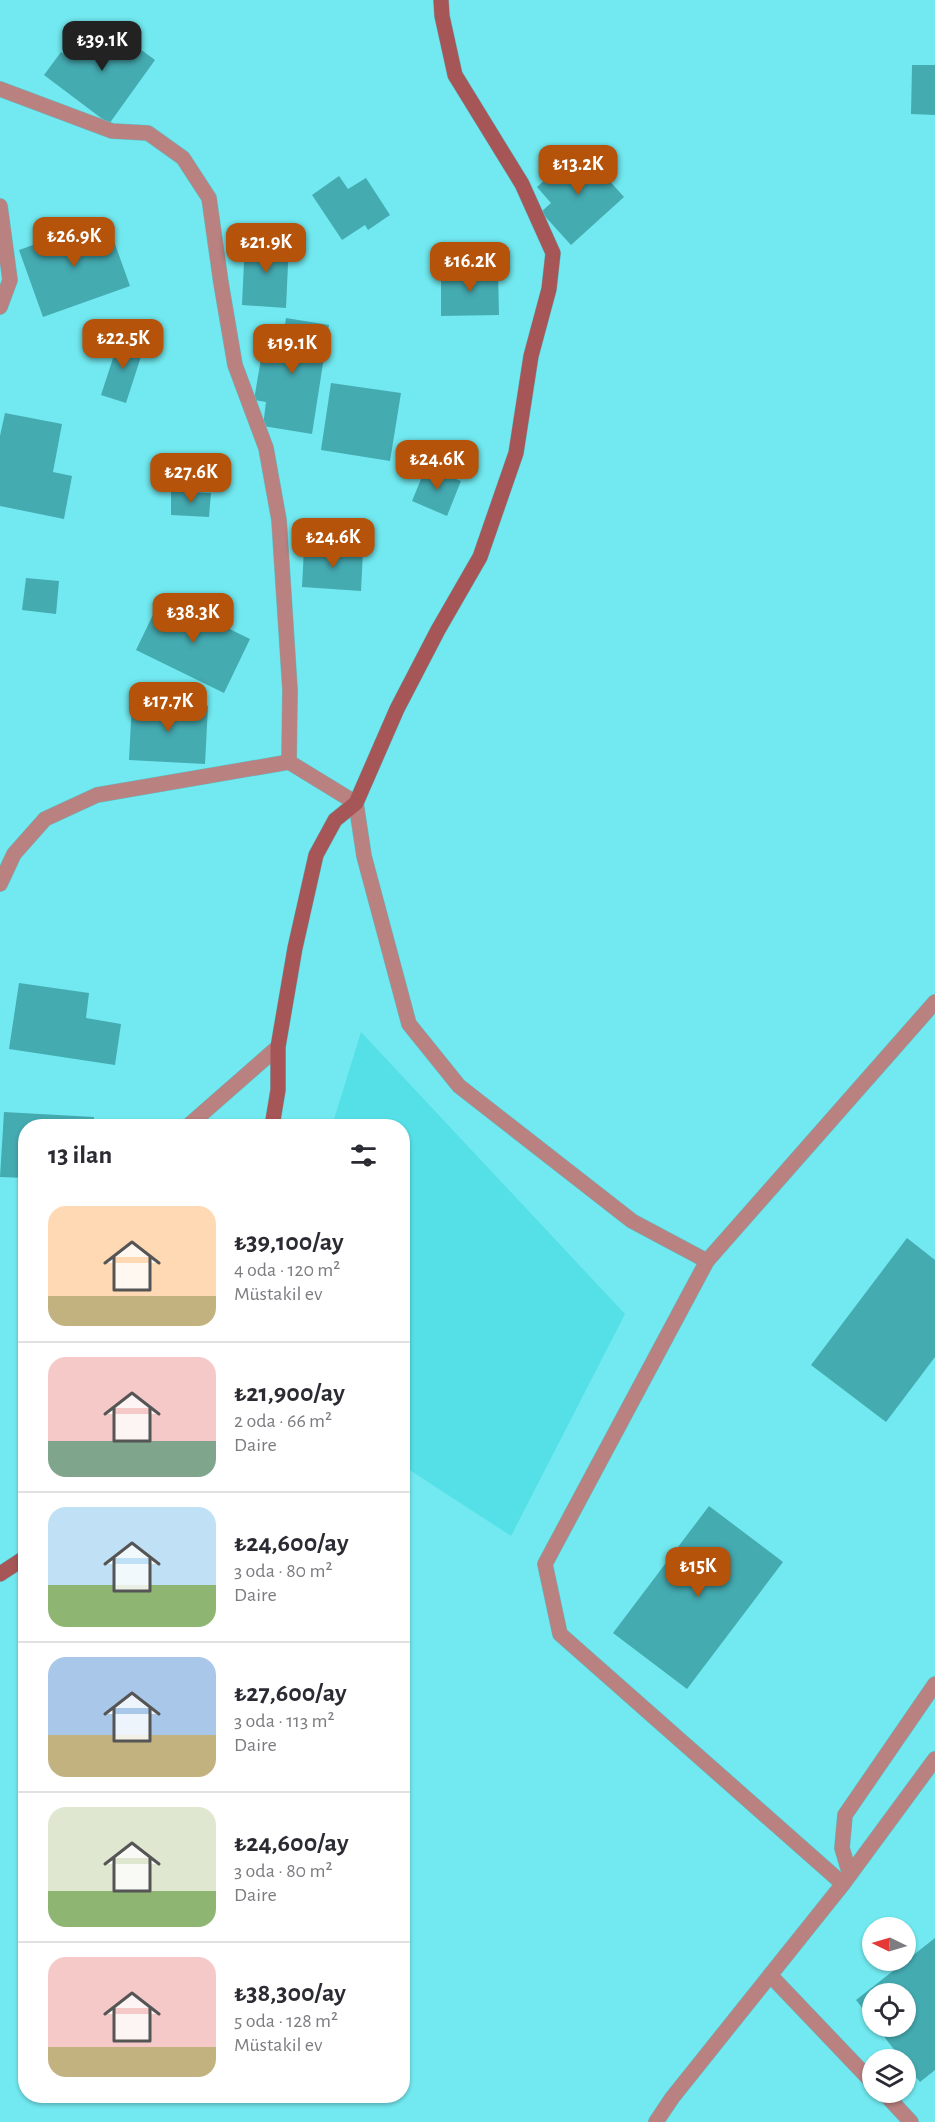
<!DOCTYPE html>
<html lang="tr">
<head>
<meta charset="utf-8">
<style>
  body { margin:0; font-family:"Alegreya Sans",sans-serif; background:#f7f7f7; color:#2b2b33; height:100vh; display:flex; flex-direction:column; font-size:22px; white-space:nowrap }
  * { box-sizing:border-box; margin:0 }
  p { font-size:20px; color:#7c7c81 }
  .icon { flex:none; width:33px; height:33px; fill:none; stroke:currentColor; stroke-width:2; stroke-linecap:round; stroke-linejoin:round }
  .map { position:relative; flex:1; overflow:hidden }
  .sheet { position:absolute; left:18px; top:1119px; width:392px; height:984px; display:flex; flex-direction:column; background:#fff; border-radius:24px; box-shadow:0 2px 4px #0004 }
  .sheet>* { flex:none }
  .needle { width:39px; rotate:275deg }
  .fabs { position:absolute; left:862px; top:1917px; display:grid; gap:12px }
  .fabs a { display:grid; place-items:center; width:54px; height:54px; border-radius:50%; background:#fff; box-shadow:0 2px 4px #0004; font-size:30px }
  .price { position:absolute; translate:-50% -51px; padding:0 14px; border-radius:12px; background:#b45309; color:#fff; font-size:20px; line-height:39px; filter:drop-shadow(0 2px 3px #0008) }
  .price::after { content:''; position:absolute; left:50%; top:36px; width:18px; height:14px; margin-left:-9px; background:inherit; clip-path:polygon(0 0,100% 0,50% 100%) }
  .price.on { background:#222; color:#fff }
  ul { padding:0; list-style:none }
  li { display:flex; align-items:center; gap:18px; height:150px; padding:0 30px }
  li+li { border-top:2px solid #e1e1e2 }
  li span { display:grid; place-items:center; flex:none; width:168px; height:120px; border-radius:18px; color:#555 }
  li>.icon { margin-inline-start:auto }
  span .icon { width:72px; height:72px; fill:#fffc; stroke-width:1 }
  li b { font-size:26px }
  h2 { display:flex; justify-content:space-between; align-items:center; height:72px; padding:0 30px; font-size:26px }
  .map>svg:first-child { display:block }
</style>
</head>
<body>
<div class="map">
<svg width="935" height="2122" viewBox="0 0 935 2122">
  <rect width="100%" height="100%" fill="#72e9f0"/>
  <path fill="#55dfe6" d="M361,1032L625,1314L511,1536L402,1465V1126H332Z"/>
  <path fill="#44abb1" d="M102,21L155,60L109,124L44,75L61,52L73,60Z
    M912,65H935V115L911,114Z
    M580,148L624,197L571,245L541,212L551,203L537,187Z
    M339,176L348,189L366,178L390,215L368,230L365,225L342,240L312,195Z
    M106,219L130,286L43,317L19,250Z
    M245,241L289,243L286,308L242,305Z
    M498,270L499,315L441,316V271Z
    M286,318L329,325L312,434L263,426L266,402L254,400L266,329L284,332Z
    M120,337L145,344L126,403L101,395Z
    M331,383L401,393L390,461L321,450Z
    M5,413L62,424L53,472L72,476L64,519L0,506V436Z
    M426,467L461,481L447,516L412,501Z
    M171,491L211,493L209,517L171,515Z
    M304,548L363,551L361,591L302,587Z
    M26,578L59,581L56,614L22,610Z
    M162,596L250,639L224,693L136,650Z
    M132,702L208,706L205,764L129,760Z
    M19,983L89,993L86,1018L121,1024L115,1065L9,1049Z
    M4,1112L94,1117V1126H26V1178L0,1177Z
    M907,1238L935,1260V1357L886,1422L811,1365Z
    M709,1506L783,1562L687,1689L613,1633Z
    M935,1938V2070L920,2082L906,2065V2060H902L876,2026H906V1994H873V2022L856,2000Z"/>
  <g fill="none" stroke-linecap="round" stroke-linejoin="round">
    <g stroke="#5ec5cb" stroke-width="16">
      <path id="lane" d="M843,1884L560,1634L545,1564L707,1261L935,1002"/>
    </g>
    <g stroke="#5ec5cb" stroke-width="16">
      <path id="street" d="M0,89L112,131L148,133L183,158L209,198L221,283L235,365L266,448L279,520L290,690L289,762
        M0,206L10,280L0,307
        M0,884L14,854L45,819L97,795L289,762L356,803L364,856L409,1024L459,1086L632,1221L707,1261
        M188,1126L278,1047
        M850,1875L842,1848L845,1815L935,1684
        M770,1975L873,2083
        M883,2092L911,2122
        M656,2122L672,2098L843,1884L935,1759"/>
    </g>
    <g stroke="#5ec5cb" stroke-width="16">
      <path id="secondary" d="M272,1126L278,1090V1047L295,948L316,855L335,820L356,803L397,709L438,630L480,557L516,453L531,356L549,289L553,253L522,184L455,75L442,16L441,0
        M0,1574L26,1557"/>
    </g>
    <use href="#lane" stroke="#b98180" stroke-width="15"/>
    <use href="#street" stroke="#b98180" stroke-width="15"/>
    <use href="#secondary" stroke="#a75658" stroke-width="15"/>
  </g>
</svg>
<div class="fabs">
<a><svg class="needle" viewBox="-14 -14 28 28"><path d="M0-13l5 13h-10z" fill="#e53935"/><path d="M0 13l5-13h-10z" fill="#7c7c81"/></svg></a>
<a><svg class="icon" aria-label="locate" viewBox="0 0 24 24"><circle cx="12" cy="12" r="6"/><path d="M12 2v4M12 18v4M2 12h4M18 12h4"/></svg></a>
<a><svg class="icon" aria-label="layers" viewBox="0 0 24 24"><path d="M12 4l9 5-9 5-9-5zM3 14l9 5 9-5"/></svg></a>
</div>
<b class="price on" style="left:102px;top:72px">₺39.1K</b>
<b class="price" style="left:578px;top:196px">₺13.2K</b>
<b class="price" style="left:74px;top:268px">₺26.9K</b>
<b class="price" style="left:266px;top:274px">₺21.9K</b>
<b class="price" style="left:470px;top:293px">₺16.2K</b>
<b class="price" style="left:123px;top:370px">₺22.5K</b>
<b class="price" style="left:292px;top:375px">₺19.1K</b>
<b class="price" style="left:437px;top:491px">₺24.6K</b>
<b class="price" style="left:191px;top:504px">₺27.6K</b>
<b class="price" style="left:333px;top:569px">₺24.6K</b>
<b class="price" style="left:193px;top:644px">₺38.3K</b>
<b class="price" style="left:168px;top:733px">₺17.7K</b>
<b class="price" style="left:698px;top:1598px">₺15K</b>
<section class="sheet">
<h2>13 ilan<svg class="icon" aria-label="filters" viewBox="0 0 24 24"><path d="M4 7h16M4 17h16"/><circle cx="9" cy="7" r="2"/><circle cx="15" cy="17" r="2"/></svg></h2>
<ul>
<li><span style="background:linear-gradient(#ffd9b3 75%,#c2b280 0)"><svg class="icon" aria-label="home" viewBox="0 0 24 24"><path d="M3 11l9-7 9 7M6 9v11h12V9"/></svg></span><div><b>₺39,100/ay</b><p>4 oda · 120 m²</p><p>Müstakil ev</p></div></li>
<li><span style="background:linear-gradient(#f6c9c9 70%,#7fa58c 0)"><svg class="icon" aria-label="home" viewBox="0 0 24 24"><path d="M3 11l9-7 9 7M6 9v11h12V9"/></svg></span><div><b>₺21,900/ay</b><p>2 oda · 66 m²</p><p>Daire</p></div></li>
<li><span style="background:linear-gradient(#bfe0f5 65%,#8fb573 0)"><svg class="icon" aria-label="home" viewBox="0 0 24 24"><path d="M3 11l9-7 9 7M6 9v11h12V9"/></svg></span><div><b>₺24,600/ay</b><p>3 oda · 80 m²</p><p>Daire</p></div></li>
<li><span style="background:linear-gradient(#a9c7e8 65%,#c2b280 0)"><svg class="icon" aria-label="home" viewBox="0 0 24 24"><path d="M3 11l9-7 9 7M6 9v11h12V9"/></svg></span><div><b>₺27,600/ay</b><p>3 oda · 113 m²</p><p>Daire</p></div></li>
<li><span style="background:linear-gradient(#dfe7d0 70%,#8fb573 0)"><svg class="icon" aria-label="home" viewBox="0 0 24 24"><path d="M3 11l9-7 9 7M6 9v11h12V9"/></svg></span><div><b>₺24,600/ay</b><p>3 oda · 80 m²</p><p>Daire</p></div></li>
<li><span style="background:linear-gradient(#f6c9c9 75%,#c2b280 0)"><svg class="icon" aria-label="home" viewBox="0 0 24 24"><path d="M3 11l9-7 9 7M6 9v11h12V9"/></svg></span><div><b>₺38,300/ay</b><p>5 oda · 128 m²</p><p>Müstakil ev</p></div></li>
</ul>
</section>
</div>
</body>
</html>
